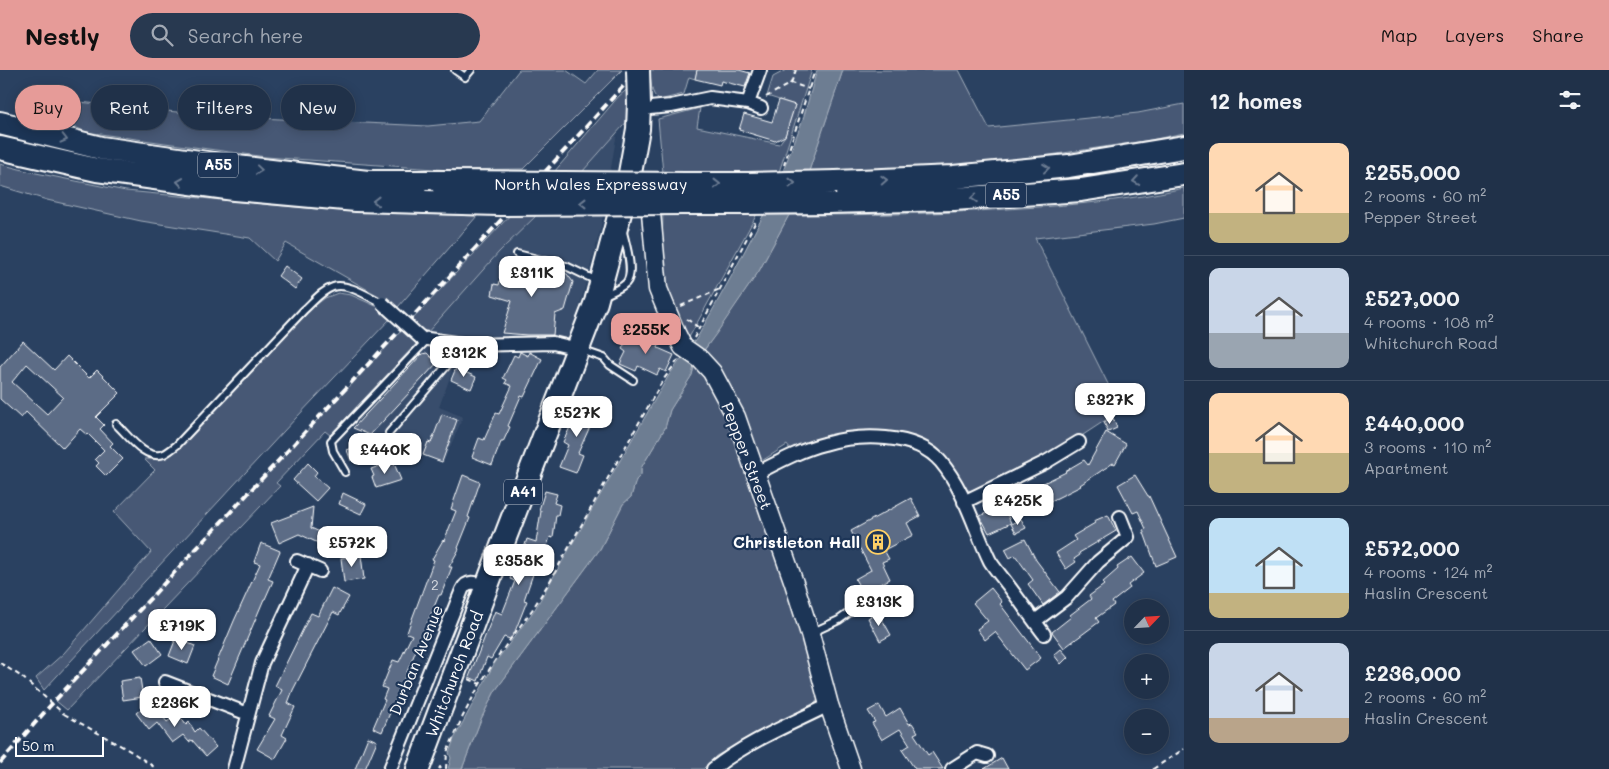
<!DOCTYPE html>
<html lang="en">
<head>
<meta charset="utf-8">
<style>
  body { margin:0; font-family:Mali,sans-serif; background:#283950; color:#f1f3f6; height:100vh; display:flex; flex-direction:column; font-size:19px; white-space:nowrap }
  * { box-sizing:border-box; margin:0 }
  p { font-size:16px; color:#a2a9b4 }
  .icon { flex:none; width:28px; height:28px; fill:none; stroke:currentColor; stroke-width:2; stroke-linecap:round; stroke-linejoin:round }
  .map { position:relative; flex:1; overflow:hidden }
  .panel { display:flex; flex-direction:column; background:#203149; width:425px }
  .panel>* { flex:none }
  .guide { position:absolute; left:15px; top:15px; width:475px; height:45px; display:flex; gap:10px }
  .needle { width:32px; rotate:65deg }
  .buttons { position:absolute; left:1124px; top:529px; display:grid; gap:10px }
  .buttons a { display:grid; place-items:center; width:45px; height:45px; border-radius:50%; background:#203149; box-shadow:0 2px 12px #0003,0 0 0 1px #3d4c61; font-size:25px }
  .scale { position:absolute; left:15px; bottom:12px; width:89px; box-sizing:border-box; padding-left:5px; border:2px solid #fff; border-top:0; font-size:14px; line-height:18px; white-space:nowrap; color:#fff; -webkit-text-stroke:4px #1d3557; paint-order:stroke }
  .price { position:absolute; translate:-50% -42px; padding:0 11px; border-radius:10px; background:#fff; color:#222; font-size:16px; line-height:32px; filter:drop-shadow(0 1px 2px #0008) }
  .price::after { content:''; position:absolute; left:50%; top:30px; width:15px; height:11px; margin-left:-8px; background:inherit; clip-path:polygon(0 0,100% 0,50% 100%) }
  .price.active { background:#e69b98; color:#111 }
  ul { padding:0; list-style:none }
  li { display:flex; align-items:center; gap:15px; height:125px; padding:0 25px }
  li+li { border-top:1px solid #3d4c61 }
  li span { display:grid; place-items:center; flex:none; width:140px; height:100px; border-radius:10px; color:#555 }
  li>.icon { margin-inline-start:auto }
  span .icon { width:60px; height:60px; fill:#fffc; stroke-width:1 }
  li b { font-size:21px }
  h2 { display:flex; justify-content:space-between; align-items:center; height:60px; padding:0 25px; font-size:21px }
  .tag { padding:0 18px; border-radius:22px; background:#203149; box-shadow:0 2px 12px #0003,0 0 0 1px #3d4c61; font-size:18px; line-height:45px }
  .tag.active { background:#e69b98; color:#111 }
  header { display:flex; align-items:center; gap:30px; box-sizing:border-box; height:70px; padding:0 25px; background:#e69b98; color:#111 }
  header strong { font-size:24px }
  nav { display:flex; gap:28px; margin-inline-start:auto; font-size:18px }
  .search { width:350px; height:45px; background:#283950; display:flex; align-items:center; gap:12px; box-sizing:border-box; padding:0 18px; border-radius:28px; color:#a2a9b4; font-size:19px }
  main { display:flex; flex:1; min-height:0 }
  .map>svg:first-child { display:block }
</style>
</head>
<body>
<header>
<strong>Nestly</strong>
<div class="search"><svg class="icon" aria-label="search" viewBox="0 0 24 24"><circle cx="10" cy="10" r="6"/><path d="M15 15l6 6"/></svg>Search here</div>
<nav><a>Map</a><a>Layers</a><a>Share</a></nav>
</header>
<main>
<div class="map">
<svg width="1184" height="699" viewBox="0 0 1184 699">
  <rect width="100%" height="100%" fill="#2a4161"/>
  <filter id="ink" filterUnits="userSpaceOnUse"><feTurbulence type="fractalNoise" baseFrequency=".02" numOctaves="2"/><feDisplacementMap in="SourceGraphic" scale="10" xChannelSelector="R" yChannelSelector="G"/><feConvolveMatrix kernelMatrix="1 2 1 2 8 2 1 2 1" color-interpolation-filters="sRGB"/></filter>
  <g filter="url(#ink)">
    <path fill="#394e6c" d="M617,62L601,157L570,272H470L456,291L439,337L463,347L443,393L353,358L422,284L435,267L426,264L499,182L582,102Z"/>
    <path fill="#465975" stroke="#a2acba" d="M519,0H566L586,14L598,0H622L523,99L449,100L266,87L86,62L42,42L80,45L62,31H69L216,46L428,56L479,51Z
      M650,0H697L695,9L689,7L684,24L659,30C650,24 651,10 650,0Z
      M786,0H812L779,102L663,103L658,49L700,38L697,57L779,74L785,66L795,35L767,26L773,7Z
      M843,0H959L989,58L1138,43L1184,34V63L1151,70L1016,90L898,99L809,101Z
      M630,17L631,47L582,102H554L619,26Z
      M0,94L31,102L126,121L317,139L477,146L398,237L286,173L275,191L250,168L141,151L47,130L0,116Z
      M1184,118V148L1154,154L1035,168L1121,340L1045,390L972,421L964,419C960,409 955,397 947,389C907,348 838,359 790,379L787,375L760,392L709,285H701L759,201L789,145C867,145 944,144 1022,138C1076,135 1131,130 1184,118Z
      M514,141H541L499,182L426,264L411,251Z
      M663,143L757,144L686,273L665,221L662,179Z
      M338,223L351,225L378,237L390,249L296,348L44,620L36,608L64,583L151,482L114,442L155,400L144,389H162L173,384L312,238L325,228Z
      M403,259L417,273L330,365L325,361L276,413L280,416L67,640L56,631L100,580Z
      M695,292L733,359L812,594L820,626L816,632L716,686L703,699H462L481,649L495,621L600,479L623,434L631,427L636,410L641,404V398L665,358L670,340L692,305Z"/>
    <path fill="#6d7d92" stroke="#a7b1be" d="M817,0H843L809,101L789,145L759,201L716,264L695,292L692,305L670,340L665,358L641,398V405L636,410L631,427L623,434L600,479L495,621L481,649L462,699H448L451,688L449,683L454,669L494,594L535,539L669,305L697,268L731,207L764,144L783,101L803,49Z"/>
    <path fill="#5b6c86" stroke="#fff" fill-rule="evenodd" d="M697,0H739L750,3L745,17L721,11L720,15L695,9Z
      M779,30L795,35L785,66L775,71L739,60L744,44L772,52Z
      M506,189L567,204L573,212L565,240L555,244L553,265H527L502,263L512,231L492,225L494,214L499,215Z
      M285,196L302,209L295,219L278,206Z
      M636,262L660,273L658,278L674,285L666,302L660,299L657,305L638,296L636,301L620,294L626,282L622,279L626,271L631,273Z
      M23,271L54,300L67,286L89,308L97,300L120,323L96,347L104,355L100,359L113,373L110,376L123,389L106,406L96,396L99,393L95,389L104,380L88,364L87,365L80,359L63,378L26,342L21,348L0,329V297ZM27,294L63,327L47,344L12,312Z
      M520,282L528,286L529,282L542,289L524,327L521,326L508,356L510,357L503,372H501L492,395L472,387L479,368L484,370L496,343L499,344L512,316L505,313L507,310L503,308L514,285L518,287Z
      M427,283L437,293L370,365L353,358L422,284Z
      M456,298L476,307L471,319L451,310Z
      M581,334L597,341L578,383L583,385L576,403L559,397L568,375L563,372Z
      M442,344L457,350L442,392L423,385L428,372L431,373Z
      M1113,348L1117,358L1108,362L1104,352Z
      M1106,362L1126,374L1115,394L1113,393L1080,415L1081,416L1027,443L1019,425L1066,402L1065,401L1084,390L1088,395Z
      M370,371L351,391L347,380Z
      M393,391L401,410L376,418L372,407L374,406L371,399Z
      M308,393L317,402L314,406L328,418L316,431L293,410Z
      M463,405L480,412L468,447L470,448L458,478L459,479L449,497H452L441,525H439L382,662L373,658L385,630L383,629L387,619L382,617L393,590L399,592L412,565L407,563L409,557L434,490L432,489L443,470L444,471L456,441L451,439Z
      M1135,405L1148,426H1149L1177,487L1156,496L1143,460L1146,459L1138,441L1133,443L1118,415Z
      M545,421L557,424L554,433L560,435L558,445H556L553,468L550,467L544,485L540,484L524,530L527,531L514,564L510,569L504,567L491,589L487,587L478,611L469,607L495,541L502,544L515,511L510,509L516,492L519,493L527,469L536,472L541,441L539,440Z
      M343,423L366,434L361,444L339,434Z
      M911,428L920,446L907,453L913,465L884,480L889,489L882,492L890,509L863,523L855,509L871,500L851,461Z
      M1003,435L1011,453L989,463L980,446Z
      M313,437L311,458L333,468L329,478L299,464L279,473L271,453Z
      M1108,445L1116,461L1079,483L1080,485L1074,489L1076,492L1066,499L1056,483L1076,470L1073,466L1095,453L1094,451Z
      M1021,449L1026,458L1016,463L1011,454Z
      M1025,469L1036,490L1060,522L1043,535L1028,514L1033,510L1015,485L1010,488L1005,479Z
      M261,473L280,481L268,509L273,511L265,529H264L228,614L211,606L234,551L260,494L254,492Z
      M361,485L364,509L344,512L341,488Z
      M1132,487L1144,503L1128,515L1130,518L1112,532L1114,535L1096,548L1099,552L1064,578L1052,562L1071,547L1070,545L1091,529L1089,526L1104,515L1102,513L1118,499L1117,497Z
      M332,518L349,527L339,545L333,542L293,620L288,633L295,637L282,665L287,668L275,689L257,679L275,649L269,646L282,620L275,616L311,543L318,546Z
      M991,518L1002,532L1000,534L1041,588L1025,600L995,562L985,570L977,559L988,551L973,533Z
      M878,542L891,565L880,571L868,548Z
      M151,568L162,584L146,596L134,580Z
      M176,568L195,576L188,594L169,586Z
      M1061,579L1068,587L1061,594L1054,585Z
      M140,608L143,627L123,630L120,611Z
      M151,631L167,652L175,646L178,650L181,648L186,655L189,652L195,662L199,658L216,677L206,686L192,670L189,672L183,665L172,673L157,653L149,660L136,643Z
      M879,635L886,647L900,638L909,654L912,653L918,662L914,664L928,685L932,682L943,699H915L902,680L910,675L900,659L882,670L872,653L875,652L868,641Z
      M368,667L377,671L365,699H355Z
      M1002,688L1008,699H984Z"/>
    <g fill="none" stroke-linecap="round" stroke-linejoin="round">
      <g stroke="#fff" stroke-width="10">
        <path id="lane" d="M455,0L465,7L471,0
          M517,184L566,196L597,211
          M605,225C611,222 620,219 626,213C635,203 626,175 623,162
          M581,280L604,288L610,295L633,310
          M116,354C128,365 145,391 164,384C168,382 173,378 177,375L304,240C313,232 321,221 333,217C347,212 369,227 382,233
          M389,363L449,293L468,276
          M345,402L333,381L331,371L427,270
          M811,563L839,550L872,526"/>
      </g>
      <g stroke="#fff" stroke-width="16">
        <path id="street" d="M748,33L760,0
          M639,39L671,36L710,28L748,33L761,38
          M421,268L469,275L553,273L578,279
          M755,404C777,393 800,380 824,374C858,364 916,362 941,392C965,421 974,458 990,491C995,499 1002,507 1008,515C1020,531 1032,548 1044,564
          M964,432L1046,392L1079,372
          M297,491L320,501
          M1035,551L1067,527L1098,492L1128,467L1120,447
          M165,612L248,644
          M234,699L262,593L308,495
          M390,699L462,520C467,509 477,513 487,516
          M713,699C746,672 791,654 829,635
          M952,699L977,683L987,686"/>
      </g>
      <g stroke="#fff" stroke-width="21">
        <path id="secondary" d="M651,143L658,219L676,263L683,277
          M700,289L712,302L736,347L794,513L810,564L829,635L851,699"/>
      </g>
      <g stroke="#fff" stroke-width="26">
        <path id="highway" d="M0,53L101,78L228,96L368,112H440
          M0,78L97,100L234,119L356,130L425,132
          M630,103L638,59L639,34
          M836,112L953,107L1069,96L1184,77
          M685,114H748
          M827,132L954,129L1081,120L1184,104
          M685,133H743
          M418,699L506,465L596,232L620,143"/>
      </g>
      <path stroke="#fff" stroke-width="2" stroke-dasharray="5 4" stroke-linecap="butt" d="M791,13L796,0
        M766,27L791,13L809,19
        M784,95L815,0
        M681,236L720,219
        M687,249L699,258
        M694,268L756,151
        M0,593L22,607
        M469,609L480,614
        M64,644L132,682L157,699
        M439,699L440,697L441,699
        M446,699L447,682L463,646L480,614L498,586L532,540L550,511L663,310L678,290
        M1153,699L1184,679"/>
      <use href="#lane" stroke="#1d3557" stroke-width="6"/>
      <use href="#street" stroke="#1d3557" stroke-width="12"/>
      <use href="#secondary" stroke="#1d3557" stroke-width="18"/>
      <use href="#highway" stroke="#1d3557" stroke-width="22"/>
      <path stroke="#fff" stroke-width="4" stroke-dasharray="8 4" stroke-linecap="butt" d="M0,693L49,637L429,229L638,0"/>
      <g stroke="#fff" stroke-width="16" stroke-linecap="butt">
        <path id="street-bridge" d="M382,233L421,268"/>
      </g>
      <g stroke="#fff" stroke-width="21" stroke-linecap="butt">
        <path id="secondary-bridge" d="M683,277L700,289"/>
      </g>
      <g stroke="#fff" stroke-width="26" stroke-linecap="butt">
        <path id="highway-bridge" d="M638,0L639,34
          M440,112L685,114
          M748,114L836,112
          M425,132L499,134L685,133
          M743,133L827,132"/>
      </g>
      <path stroke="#fff" stroke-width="2" stroke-dasharray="5 4" stroke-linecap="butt" d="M22,607L64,644"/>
      <use href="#street-bridge" stroke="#1d3557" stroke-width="12"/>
      <use href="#secondary-bridge" stroke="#1d3557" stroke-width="18"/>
      <use href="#highway-bridge" stroke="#1d3557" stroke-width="22"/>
    </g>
    <defs><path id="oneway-chevron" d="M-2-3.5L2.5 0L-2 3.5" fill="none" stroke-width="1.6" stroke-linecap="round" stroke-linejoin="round" transform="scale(1.25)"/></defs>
    <g stroke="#6c7c92">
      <use href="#oneway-chevron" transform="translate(64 69) rotate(14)"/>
      <use href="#oneway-chevron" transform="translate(1046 98) rotate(-6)"/>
      <use href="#oneway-chevron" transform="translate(259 100) rotate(6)"/>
      <use href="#oneway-chevron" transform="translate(884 110) rotate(-3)"/>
      <use href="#oneway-chevron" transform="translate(1136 111) rotate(171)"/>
      <use href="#oneway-chevron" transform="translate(180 112) rotate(-172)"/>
      <use href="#oneway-chevron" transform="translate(792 113) rotate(-1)"/>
      <use href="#oneway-chevron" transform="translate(717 114)"/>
      <use href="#oneway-chevron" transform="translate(974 128) rotate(176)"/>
      <use href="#oneway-chevron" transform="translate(376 131) rotate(-179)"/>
      <use href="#oneway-chevron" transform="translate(583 133) rotate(180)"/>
    </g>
  </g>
  <defs>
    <g id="building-ring" transform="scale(1.25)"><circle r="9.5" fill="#1d3557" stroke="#ffd166" stroke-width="1.5"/><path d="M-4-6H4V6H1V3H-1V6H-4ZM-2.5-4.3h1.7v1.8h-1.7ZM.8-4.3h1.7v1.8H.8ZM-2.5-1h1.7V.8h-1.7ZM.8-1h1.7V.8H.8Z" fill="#ffd166"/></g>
  </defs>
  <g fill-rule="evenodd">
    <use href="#building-ring" x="878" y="472"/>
  </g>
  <g text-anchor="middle" stroke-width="4.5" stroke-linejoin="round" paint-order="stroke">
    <g font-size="14" fill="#d6dae1">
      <text x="435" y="520">2</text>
    </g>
    <g fill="#1d3557" stroke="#bbc2cd" stroke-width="1">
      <rect x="198" y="82.5" width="40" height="25" rx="4"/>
      <rect x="986" y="112.5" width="40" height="25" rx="4"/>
      <rect x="504" y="409.5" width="38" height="25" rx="4"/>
    </g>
    <g font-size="15" font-weight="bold" fill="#fff">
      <text x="218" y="100">A55</text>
      <text x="1006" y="130">A55</text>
      <text x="523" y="427">A41</text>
    </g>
    <g font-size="16" fill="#fff" stroke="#1d3557">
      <text x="591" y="120">North Wales Expressway</text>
      <text transform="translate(747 386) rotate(69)" y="6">Pepper Street</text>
      <text transform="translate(416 590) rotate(-68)" y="6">Durban Avenue</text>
      <text transform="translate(454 604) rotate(-69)" y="6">Whitchurch Road</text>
    </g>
    <g font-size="16" font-weight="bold" fill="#fff" stroke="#1d3557" text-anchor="end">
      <text x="860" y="478">Christleton Hall</text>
    </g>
  </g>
</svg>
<div class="buttons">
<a><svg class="needle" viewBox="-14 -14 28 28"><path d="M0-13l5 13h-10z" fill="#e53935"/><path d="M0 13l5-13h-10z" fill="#a2a9b4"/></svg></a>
<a>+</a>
<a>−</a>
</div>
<div class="scale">50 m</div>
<b class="price" style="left:532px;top:228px">£311K</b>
<b class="price active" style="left:646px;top:285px">£255K</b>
<b class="price" style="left:464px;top:308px">£312K</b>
<b class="price" style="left:1110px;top:355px">£327K</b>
<b class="price" style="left:577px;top:368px">£527K</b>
<b class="price" style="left:385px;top:405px">£440K</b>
<b class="price" style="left:1018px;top:456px">£425K</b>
<b class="price" style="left:352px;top:498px">£572K</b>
<b class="price" style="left:519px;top:516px">£358K</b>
<b class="price" style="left:879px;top:557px">£313K</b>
<b class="price" style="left:182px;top:581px">£719K</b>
<b class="price" style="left:175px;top:658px">£236K</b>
<div class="guide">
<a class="tag active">Buy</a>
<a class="tag">Rent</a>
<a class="tag">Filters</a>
<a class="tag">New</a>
</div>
</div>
<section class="panel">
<h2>12 homes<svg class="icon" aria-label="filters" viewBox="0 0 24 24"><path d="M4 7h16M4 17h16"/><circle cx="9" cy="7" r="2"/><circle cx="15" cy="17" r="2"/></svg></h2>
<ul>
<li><span style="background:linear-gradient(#ffd9b3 70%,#c2b280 0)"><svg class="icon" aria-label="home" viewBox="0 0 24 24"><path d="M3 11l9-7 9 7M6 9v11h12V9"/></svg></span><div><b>£255,000</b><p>2 rooms · 60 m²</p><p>Pepper Street</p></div></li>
<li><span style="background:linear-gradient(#c9d6e8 65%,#9aa5b1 0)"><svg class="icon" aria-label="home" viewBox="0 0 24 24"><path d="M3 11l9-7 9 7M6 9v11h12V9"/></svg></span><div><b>£527,000</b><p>4 rooms · 108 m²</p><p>Whitchurch Road</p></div></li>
<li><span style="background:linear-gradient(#ffd9b3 60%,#c2b280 0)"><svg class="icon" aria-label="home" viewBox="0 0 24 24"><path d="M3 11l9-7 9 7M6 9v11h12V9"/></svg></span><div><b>£440,000</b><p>3 rooms · 110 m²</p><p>Apartment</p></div></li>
<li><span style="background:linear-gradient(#bfe0f5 75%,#c2b280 0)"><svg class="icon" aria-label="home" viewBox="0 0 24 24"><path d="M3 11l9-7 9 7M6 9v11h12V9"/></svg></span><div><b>£572,000</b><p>4 rooms · 124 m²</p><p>Haslin Crescent</p></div></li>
<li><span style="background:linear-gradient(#c9d6e8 75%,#b9a48a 0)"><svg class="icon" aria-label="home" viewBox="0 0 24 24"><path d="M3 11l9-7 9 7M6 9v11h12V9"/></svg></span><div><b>£236,000</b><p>2 rooms · 60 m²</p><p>Haslin Crescent</p></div></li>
</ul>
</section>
</main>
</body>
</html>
